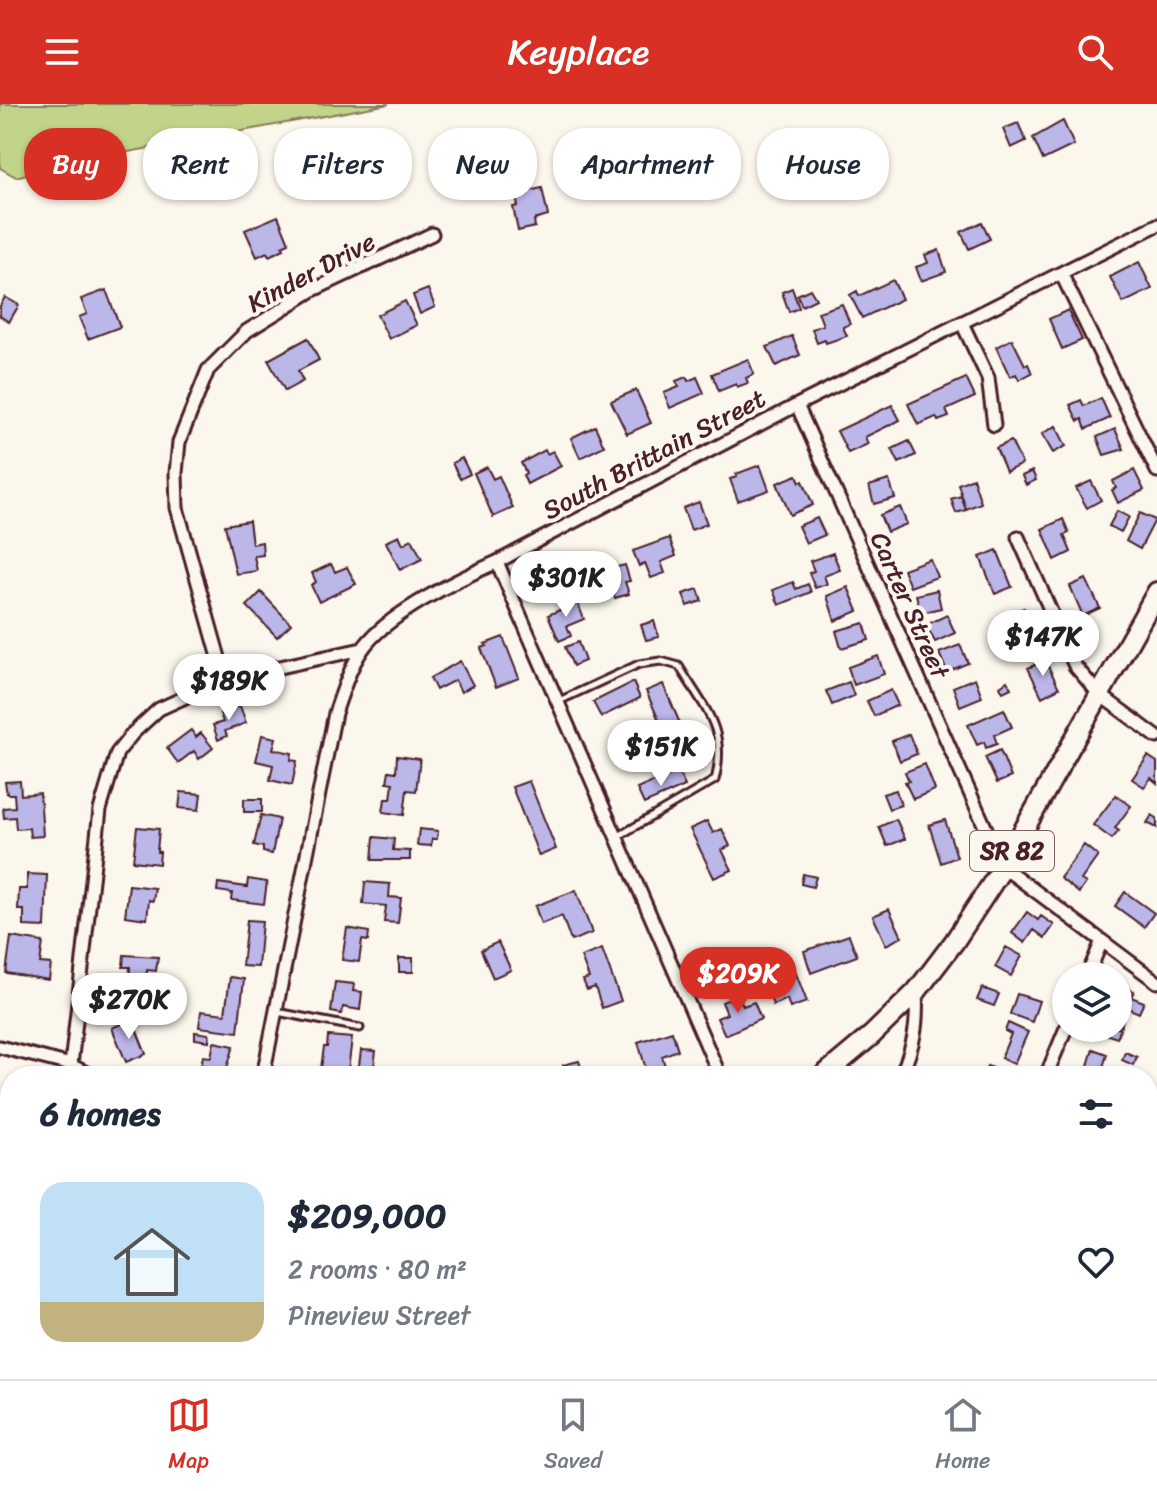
<!DOCTYPE html>
<html lang="en">
<head>
<meta charset="utf-8">
<style>
  body { margin:0; font-family:Sriracha,sans-serif; background:#f2f2f3; color:#1f2937; height:100vh; display:flex; flex-direction:column; font-size:30px; white-space:nowrap }
  * { box-sizing:border-box; margin:0 }
  p { font-size:26px; color:#747a83 }
  .icon { flex:none; width:44px; height:44px; fill:none; stroke:currentColor; stroke-width:2; stroke-linecap:round; stroke-linejoin:round }
  .map { position:relative; flex:1; overflow:hidden }
  .details { position:absolute; left:0px; top:962px; width:1158px; height:314px; display:flex; flex-direction:column; background:#fff; border-radius:32px 32px 0 0; box-shadow:0 2px 6px #0004 }
  .details>* { flex:none }
  .banner { position:absolute; left:24px; top:24px; width:1110px; height:72px; display:flex; gap:16px }
  .buttons { position:absolute; left:1052px; top:858px; display:grid; gap:16px }
  .buttons a { display:grid; place-items:center; width:80px; height:80px; border-radius:50%; background:#fff; box-shadow:0 2px 6px #0004; font-size:40px }
  .price { position:absolute; translate:-50% -68px; padding:0 18px; border-radius:28px; background:#fff; color:#222; font-size:26px; line-height:52px; filter:drop-shadow(0 2px 4px #0008) }
  .price::after { content:''; position:absolute; left:50%; top:48px; width:24px; height:18px; margin-left:-12px; background:inherit; clip-path:polygon(0 0,100% 0,50% 100%) }
  .price.on { background:#d93025; color:#fff }
  ul { padding:0; list-style:none }
  li { display:flex; align-items:center; gap:24px; height:200px; padding:0 40px }
  li span { display:grid; place-items:center; flex:none; width:224px; height:160px; border-radius:24px; color:#555 }
  li>.icon { margin-inline-start:auto }
  span .icon { width:96px; height:96px; fill:#fffc; stroke-width:1 }
  li b { font-size:34px }
  h2 { display:flex; justify-content:space-between; align-items:center; height:96px; padding:0 40px; font-size:34px }
  .tag { padding:0 28px; border-radius:32px; background:#fff; box-shadow:0 2px 6px #0004; font-size:28px; line-height:72px }
  .tag.on { background:#d93025; color:#fff }
  header { display:flex; justify-content:space-between; align-items:center; height:104px; padding:0 40px; background:#d93025; color:#fff; font-size:36px; font-weight:600 }
  .tabs { display:flex; justify-content:space-around; align-items:center; height:112px; border-top:2px solid #e0e1e3; background:#fff; font-size:22px; color:#747a83 }
  .tabs a { display:grid; justify-items:center; gap:4px }
  .tabs .on { color:#d93025 }
  .map>svg:first-child { display:block }
</style>
</head>
<body>
<header><svg class="icon" aria-label="menu" viewBox="0 0 24 24"><path d="M4 6h16M4 12h16M4 18h16"/></svg>Keyplace<svg class="icon" aria-label="search" viewBox="0 0 24 24"><circle cx="10" cy="10" r="6"/><path d="M15 15l6 6"/></svg></header>
<div class="map">
<svg width="1157" height="1275" viewBox="0 0 1157 1275">
  <rect width="100%" height="100%" fill="#fbf7ec"/>
  <filter id="ink" filterUnits="userSpaceOnUse"><feTurbulence type="fractalNoise" baseFrequency=".0125" numOctaves="2"/><feDisplacementMap in="SourceGraphic" scale="16" xChannelSelector="R" yChannelSelector="G"/><feConvolveMatrix kernelMatrix="1 2 1 2 8 2 1 2 1" color-interpolation-filters="sRGB"/></filter>
  <g filter="url(#ink)">
    <path fill="#c2d489" stroke="#867a5a" stroke-width="2" d="M0,0H389L63,60L16,73L0,64Z"/>
    <path fill="#bcb7e9" stroke="#4a1f2b" stroke-width="2" d="M1063,17L1074,41L1043,56L1033,34Z
      M1018,19L1026,37L1011,44L1003,25Z
      M542,84L548,112L534,116L535,123L518,127L513,103L518,102L515,90Z
      M278,112L289,139L282,142L284,145L269,152L267,148L257,153L245,126Z
      M982,118L990,135L969,145L961,128Z
      M939,146L946,168L921,177L916,163L928,159L925,151Z
      M1139,158L1152,185L1123,199L1110,173Z
      M893,176L902,195L862,214L850,191L857,187L859,192Z
      M792,184L799,204L789,208L782,188Z
      M428,185L435,203L420,210L413,191Z
      M810,185L816,195L802,202L797,191Z
      M106,186L120,223L88,235L79,213L87,210L81,195Z
      M5,193L19,201L9,218L0,212V202Z
      M405,197L417,221L389,235L377,211Z
      M842,200L850,220L843,223L847,232L826,239L825,236L817,239L812,225L823,221L818,208Z
      M1068,206L1082,236L1062,245L1049,215Z
      M792,232L800,251L776,262L767,243Z
      M308,234L319,256L298,267L303,277L285,287L268,256Z
      M1012,235L1025,261L1028,260L1032,269L1019,276L1016,270L1010,273L996,243Z
      M748,255L754,270L746,274L748,279L737,283L736,280L719,287L712,270Z
      M686,273L688,277L697,273L704,289L670,304L664,289L679,283L676,277Z
      M966,274L975,293L946,306L949,313L938,317L936,313L918,321L908,300Z
      M636,286L651,319L627,330L611,297Z
      M1101,294L1110,314L1086,325L1082,315L1078,317L1070,301L1081,296L1084,302Z
      M892,301L900,316L865,333L868,340L848,349L837,327Z
      M595,322L604,342L580,354L571,334Z
      M1056,322L1066,342L1053,349L1042,330Z
      M1115,325L1124,345L1104,351L1097,333Z
      M909,337L916,351L899,359L892,345Z
      M1011,337L1022,360L1006,368L996,344Z
      M545,346L547,350L553,347L561,362L527,380L523,371L526,369L521,359Z
      M462,354L470,370L460,375L452,359Z
      M760,361L769,386L738,397L730,375L737,373L736,370Z
      M487,363L493,375L499,372L513,404L493,413L474,369Z
      M1134,366L1144,386L1118,399L1112,386L1116,384L1113,377Z
      M1032,367L1036,376L1026,381L1022,372Z
      M797,371L800,378L803,377L813,401L790,411L777,379Z
      M973,374L981,399L966,405L958,380Z
      M889,376L895,394L874,400L869,382Z
      M1091,377L1101,396L1087,404L1076,384Z
      M961,392L966,406L956,409L951,395Z
      M699,398L707,420L691,426L683,404Z
      M900,403L907,420L887,428L880,411Z
      M1117,407L1129,413L1121,428L1109,422Z
      M1140,409L1155,416L1140,445L1126,437Z
      M817,414L825,431L806,439L798,422Z
      M1063,415L1069,429L1064,431L1071,448L1055,456L1042,425Z
      M249,417L252,440L262,438L263,451L254,452L257,467L236,470L225,421Z
      M399,431L403,440L412,435L422,455L400,466L386,438Z
      M669,434L676,452L661,458L665,469L651,474L645,459L639,462L633,447Z
      M997,446L1012,483L995,490L980,453Z
      M833,449L840,466L824,472L827,480L815,484L809,469L814,467L810,457Z
      M930,455L937,473L910,483L903,465Z
      M331,460L335,468L347,463L356,480L319,498L311,481L316,478L312,469Z
      M625,461L630,477L625,478L629,490L615,494L612,486L595,492L588,471Z
      M1086,475L1100,504L1083,512L1070,482Z
      M793,478L796,485L808,480L811,488L779,501L773,486Z
      M848,483L858,507L835,517L827,492Z
      M698,485L702,497L687,502L683,490Z
      M937,486L941,504L921,509L916,491Z
      M261,488L291,520L277,533L247,502Z
      M576,495L584,515L567,522L571,532L559,537L548,511L562,505L560,501Z
      M1024,504L1035,536L1018,542L1007,510Z
      M947,511L955,529L935,538L926,521Z
      M654,517L659,533L646,536L641,521Z
      M864,519L869,536L841,544L836,527Z
      M503,533L519,574L496,583L481,544L487,542L485,540Z
      M578,538L585,557L573,562L565,543Z
      M960,541L968,559L947,568L939,549Z
      M878,552L884,570L854,581L848,563Z
      M1045,556L1059,584L1042,593L1028,564Z
      M460,557L473,581L461,588L455,576L436,586L430,574Z
      M975,574L982,593L960,602L953,583Z
      M1007,577L1011,584L1003,588L1000,582Z
      M633,578L640,594L601,613L593,598Z
      M849,578L854,592L832,601L826,587Z
      M663,580L697,659L681,666L646,587Z
      M891,586L898,601L874,612L867,597Z
      M240,602L246,619L225,627L227,632L218,636L213,621L223,618L220,609Z
      M1004,605L1012,623L994,631L997,640L986,644L984,638L977,641L968,621Z
      M191,626L196,633L201,629L213,644L199,655L194,647L178,659L167,644Z
      M909,630L917,650L900,657L892,637Z
      M262,631L276,634L273,645L292,649L291,656L297,657L292,681L270,676L273,661L256,657Z
      M1000,646L1011,673L997,679L985,653Z
      M397,652L420,655L416,687L407,686L404,711L383,708L385,695H391L393,679L387,678L389,667L396,668Z
      M1148,652L1157,658V679L1151,674L1144,683L1132,675Z
      M925,660L935,686L913,695L905,678L909,677L905,668Z
      M678,667L685,682L644,700L637,685Z
      M20,677L21,691L40,689L43,732L30,733L29,724L16,725L15,713L4,714L3,704L15,703L14,690H7L5,678Z
      M529,677L556,745L539,752L512,683Z
      M896,686L901,701L889,705L883,690Z
      M181,688L201,690L199,706L179,704Z
      M1116,691L1131,702L1115,724L1119,727L1112,735L1093,721Z
      M244,695H262V708H244Z
      M261,711L279,715L272,750L263,748V743L254,741Z
      M1152,711L1157,714V724L1147,719Z
      M896,715L905,735L887,742L879,723Z
      M945,716L957,753L941,759L929,721Z
      M707,717L713,729L722,725L730,742L722,746L732,766L714,774L690,725Z
      M137,723L159,725L157,748H160L159,760L133,757Z
      M419,725L438,727L437,735H432L431,742L417,741Z
      M374,733L394,735L393,746L410,747V756H372Z
      M1084,741L1098,752L1081,776L1086,779L1079,789L1060,774Z
      M27,770L47,771L45,823L24,822V806H18L19,785H27Z
      M803,770L816,773L813,783L801,780Z
      M248,775L267,778L264,800L231,796L232,789L217,787L218,779L247,783Z
      M365,778L390,780L389,793L401,794L398,819L384,818L386,802L363,800Z
      M129,781L155,784L153,797L149,796L147,815L125,812Z
      M576,786L592,829L571,837L562,812L541,820L535,802Z
      M1125,788L1154,809L1144,823L1115,802Z
      M889,805L902,833L886,841L873,812Z
      M1027,808L1038,816L1041,812L1054,821L1045,834L1034,826L1025,839L1012,829Z
      M247,816L262,817L258,863L242,862Z
      M347,824L369,828L368,837L362,836L359,858L342,856Z
      M849,831L857,852L811,869L804,847Z
      M11,833L43,838L40,859L51,860L49,876L6,869Z
      M498,838L511,866L493,874L481,846Z
      M1006,843L1022,852L1011,872L995,863Z
      M602,845L621,897L602,904L595,883L587,886L583,876L589,874L581,853Z
      M124,851L158,853L156,867L147,866L146,875L155,876L154,887L136,886V881L129,880L130,863H123Z
      M399,854H413V868H399Z
      M790,854L807,898L790,904L787,895L773,901L766,882L772,880L765,863Z
      M230,873L244,875L238,928L199,923L201,907L225,910Z
      M335,878L354,880L353,887L362,888L360,906L343,903L342,910L331,908Z
      M1121,882L1134,887L1131,893L1144,898L1139,909L1118,900Z
      M982,884L999,890L994,902L977,896Z
      M1017,890L1039,897L1032,918L1010,910Z
      M739,891L743,902L754,898L761,915L725,931L717,914L727,910L722,898Z
      M1118,914L1123,916L1117,934L1102,929L1104,924H1118Z
      M132,915L146,950L126,958L112,924Z
      M1008,919L1028,928L1014,960L1001,954L1011,930L1005,927Z
      M672,927L678,946L662,952L668,972H648L638,938Z
      M195,928L209,930V937L195,935Z
      M328,932L352,934L348,967L321,964L324,943H327Z
      M214,938L234,942L226,967L228,968L227,972H205L206,962L201,961L203,952L211,953Z
      M1093,945L1107,950L1101,970L1087,965Z
      M361,946L376,947L373,970L358,969Z
      M1125,948L1137,953L1133,961L1122,956Z
      M579,957L584,972H566L563,961Z
      M987,962L1009,969V972H983Z
      M1148,998L1152,999L1149,1013L1157,1015V1030L1148,1028Z
      M10,1001V1020L8,1021L2,1003Z
      M1148,1210L1155,1212L1150,1228L1148,1227Z
      M939,1266H959L956,1275H912L914,1267L937,1273Z
      M978,1266H998L1005,1268L1003,1275H980L981,1271L976,1270Z"/>
    <g fill="none" stroke-linecap="round" stroke-linejoin="round">
      <g stroke="#4a1f2b" stroke-width="11">
        <path id="lane" d="M557,598L639,560L661,557L679,562C704,604 728,625 715,676L617,733
          M277,908L360,924
          M477,1266L485,1275
          M509,1275L526,1266"/>
      </g>
      <g stroke="#4a1f2b" stroke-width="17">
        <path id="street" d="M1061,169L1157,367
          M962,219L988,274L994,321
          M797,301L1003,763L1157,878
          M1018,433L1075,562L1099,590L1157,633
          M497,458L720,972
          M225,575L177,404L176,369L179,338L208,266L247,227L313,186L432,130
          M1087,872L1102,837
          M0,943L71,961L92,972
          M71,961L100,706L117,649L133,629L159,605L225,575L362,545
          M263,972L335,609C343,587 349,565 362,546C385,511 459,475 497,458L797,301L1157,121
          M901,972C914,940 918,922 916,888
          M1046,972L1066,924
          M1148,1065L1157,1069
          M1119,1266L1144,1275
          M203,1275L205,1266"/>
      </g>
      <g stroke="#4a1f2b" stroke-width="24">
        <path id="primary" d="M823,972L872,931L916,888L954,838L1003,763L1157,488
          M0,1213L10,1208"/>
      </g>
      <use href="#lane" stroke="#fbf7ec" stroke-width="5"/>
      <use href="#street" stroke="#fbf7ec" stroke-width="11"/>
      <use href="#primary" stroke="#fbf7ec" stroke-width="18"/>
    </g>
  </g>
  <g text-anchor="middle" stroke-width="8" stroke-linejoin="round" paint-order="stroke">
    <rect fill="#fbf7ec" stroke="#7f6065" stroke-width="2" x="970" y="727" width="84" height="40" rx="6"/>
    <g font-size="24" font-weight="bold" fill="#4a1f2b">
      <text x="1012" y="755">SR 82</text>
    </g>
    <g font-size="26" fill="#4a1f2b" stroke="#fbf7ec">
      <text transform="translate(311 168) rotate(-28)" y="9">Kinder Drive</text>
      <text transform="translate(654 350) rotate(-28)" y="9">South Brittain Street</text>
      <text transform="translate(910 501) rotate(66)" y="9">Carter Street</text>
    </g>
  </g>
</svg>
<div class="buttons">
<a><svg class="icon" aria-label="layers" viewBox="0 0 24 24"><path d="M12 4l9 5-9 5-9-5zM3 14l9 5 9-5"/></svg></a>
</div>
<b class="price" style="left:566px;top:515px">$301K</b>
<b class="price" style="left:1043px;top:574px">$147K</b>
<b class="price" style="left:229px;top:618px">$189K</b>
<b class="price" style="left:661px;top:684px">$151K</b>
<b class="price on" style="left:738px;top:911px">$209K</b>
<b class="price" style="left:129px;top:937px">$270K</b>
<div class="banner">
<a class="tag on">Buy</a>
<a class="tag">Rent</a>
<a class="tag">Filters</a>
<a class="tag">New</a>
<a class="tag">Apartment</a>
<a class="tag">House</a>
</div>
<section class="details">
<h2>6 homes<svg class="icon" aria-label="filters" viewBox="0 0 24 24"><path d="M4 7h16M4 17h16"/><circle cx="9" cy="7" r="2"/><circle cx="15" cy="17" r="2"/></svg></h2>
<ul>
<li><span style="background:linear-gradient(#bfe0f5 75%,#c2b280 0)"><svg class="icon" aria-label="home" viewBox="0 0 24 24"><path d="M3 11l9-7 9 7M6 9v11h12V9"/></svg></span><div><b>$209,000</b><p>2 rooms · 80 m²</p><p>Pineview Street</p></div><svg class="icon" aria-label="heart" viewBox="0 0 24 24"><path d="M12 20l-8-8c-3-5 5-10 8-4 3-6 11-1 8 4z"/></svg></li>
</ul>
</section>
</div>
<nav class="tabs">
<a class="on"><svg class="icon" aria-label="map" viewBox="0 0 24 24"><path d="M3 6l6-2 6 2 6-2v14l-6 2-6-2-6 2zM9 4v14M15 6v14"/></svg>Map</a>
<a><svg class="icon" aria-label="saved" viewBox="0 0 24 24"><path d="M7 4h10v16l-5-4-5 4z"/></svg>Saved</a>
<a><svg class="icon" aria-label="home" viewBox="0 0 24 24"><path d="M3 11l9-7 9 7M6 9v11h12V9"/></svg>Home</a>
</nav>
</body>
</html>
